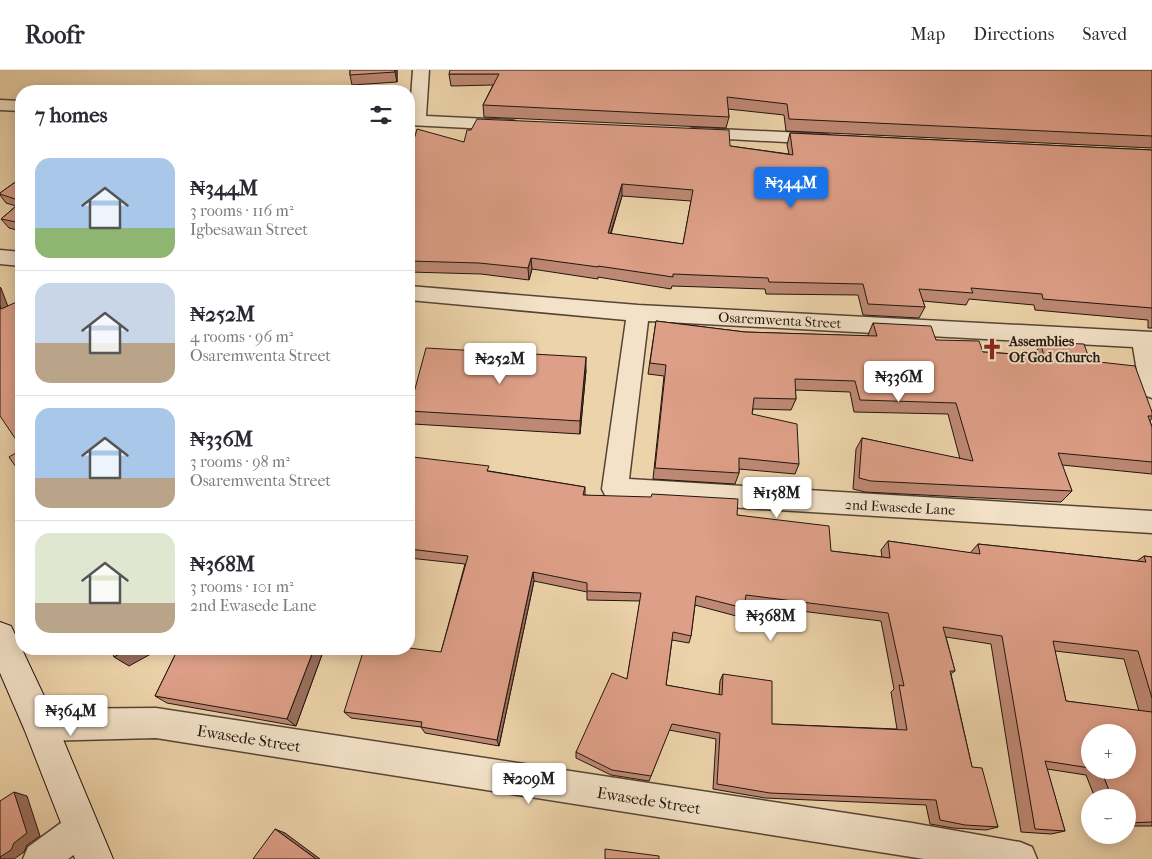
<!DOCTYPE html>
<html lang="en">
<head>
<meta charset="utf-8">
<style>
  body { margin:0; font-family:"IM FELL French Canon",serif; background:#f2f2f3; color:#2b2b33; height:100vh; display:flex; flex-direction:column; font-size:19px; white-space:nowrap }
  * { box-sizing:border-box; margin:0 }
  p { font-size:16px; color:#7c7c81 }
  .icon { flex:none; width:28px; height:28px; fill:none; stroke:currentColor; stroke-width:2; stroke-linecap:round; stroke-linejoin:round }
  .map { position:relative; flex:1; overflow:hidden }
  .panel { position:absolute; left:15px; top:15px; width:400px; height:570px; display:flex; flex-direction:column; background:#fff; border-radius:20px; box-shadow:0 2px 12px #0003 }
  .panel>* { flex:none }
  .tools { position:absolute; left:1081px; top:654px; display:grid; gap:10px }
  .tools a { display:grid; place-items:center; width:55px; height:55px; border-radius:50%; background:#fff; box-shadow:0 2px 12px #0003; font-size:25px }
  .price { position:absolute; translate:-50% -42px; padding:0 11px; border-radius:5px; background:#fff; color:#222; font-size:16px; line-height:32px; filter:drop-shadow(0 1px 2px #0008) }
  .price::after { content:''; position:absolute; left:50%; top:30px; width:15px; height:11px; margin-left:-8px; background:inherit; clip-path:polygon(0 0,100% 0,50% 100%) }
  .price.selected { background:#1a73e8; color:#fff }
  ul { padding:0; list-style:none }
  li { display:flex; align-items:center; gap:15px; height:125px; padding:0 20px }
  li+li { border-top:1px solid #e1e1e2 }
  li span { display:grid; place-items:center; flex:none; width:140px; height:100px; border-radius:15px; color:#555 }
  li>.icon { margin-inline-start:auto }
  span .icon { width:60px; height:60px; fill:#fffc; stroke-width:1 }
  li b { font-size:21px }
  h2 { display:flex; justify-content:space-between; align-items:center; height:60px; padding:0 20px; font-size:21px }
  header { display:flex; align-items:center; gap:30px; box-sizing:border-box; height:70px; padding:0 25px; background:#fff; border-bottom:1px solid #e1e1e2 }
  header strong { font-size:24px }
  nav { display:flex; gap:28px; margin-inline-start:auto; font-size:18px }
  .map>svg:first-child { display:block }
</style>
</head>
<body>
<header>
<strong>Roofr</strong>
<nav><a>Map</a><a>Directions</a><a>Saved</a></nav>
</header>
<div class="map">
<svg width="1152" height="789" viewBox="0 0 1152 789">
  <rect width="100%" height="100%" fill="#edd3aa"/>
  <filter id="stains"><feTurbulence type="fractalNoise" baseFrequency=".004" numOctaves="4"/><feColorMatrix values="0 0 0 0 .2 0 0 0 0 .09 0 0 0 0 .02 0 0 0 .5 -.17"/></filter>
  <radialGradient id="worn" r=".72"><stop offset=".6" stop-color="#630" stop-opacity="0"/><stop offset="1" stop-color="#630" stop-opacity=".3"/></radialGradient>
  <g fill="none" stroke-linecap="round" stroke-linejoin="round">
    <g stroke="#554436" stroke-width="3">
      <path id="street" d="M413,0H429L426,46L509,50L515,51L518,55L515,59L509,60L409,55Z
        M0,30L21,31V41L0,40Z
        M696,58L823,64L829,65L832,69L829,73L823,74L690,67L687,63L690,59Z
        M0,180L21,182V196L0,194Z
        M409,216L638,235L1152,262V328L1144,325L1140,319L1133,277L648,251L629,409L1152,441V463L615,430L606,427L602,419L626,250L409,230Z
        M156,638L912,753L1020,772L1032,777L1037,789H924L156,668L40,671L29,666L24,655L29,644L40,639Z
        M81,742L93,747L98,759L93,771L68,789H23L28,777L69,747Z"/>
    </g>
    <g stroke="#22150f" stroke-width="2">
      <path id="secondary" d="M0,552L11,556L52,643L113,789H75L25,661L0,603Z"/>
    </g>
    <use href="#street" fill="#f3e2c8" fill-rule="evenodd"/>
    <use href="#secondary" fill="#f3e2c8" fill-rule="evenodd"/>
  </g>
  <path fill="#be8974" stroke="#22150f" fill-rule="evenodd" d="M350,0H397V12L352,15L350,5Z
    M1152,0V78L786,61L784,45L728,39L729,47L726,58L484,47L483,35L493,15L451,16L449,4Z
    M790,63L1152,80V258H1148V250L1035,240L1034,235L969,229L966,235L923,231L925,237L919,248L863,245L858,225L766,224L765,219L672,216L671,219L598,207V209L532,199L529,210L481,204L409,202V87L464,72L730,76L789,84L787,75ZM622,126L691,131L683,174L611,164Z
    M21,108V161L9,158L1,149L16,136L6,133L0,125V123Z
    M656,251L745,262L868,266V265L873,253L936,270L983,282L1033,285L1041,275L1055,276L1057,273L1090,291L1152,342V348L1150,351L1152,357V404L1062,395L1072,421L1061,432L865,422L853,419L856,379L862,368L960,389L948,344L854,342L850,322L795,320L796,329L791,340L753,339L752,344L799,394L795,404L739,399V403L735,414L653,409L664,306L648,304Z
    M586,300L580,364L413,354L409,341Z
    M489,401L585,417V425L737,445L831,481L882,487L881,480L888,471L970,483L978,474L1137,491L1144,486L1152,487V756H1128V728H1095L1086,705L1047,699L1065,761L1051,764L1021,762L991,574L946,567L955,601L951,604L972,697L998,757L986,760L953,758L930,754L926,735L765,728L713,719L716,669L669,660L649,711L611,705L576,688V682L627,609L640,531L587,530V522L534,511L499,676L425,663L421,657L351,648L344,642L441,582L465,494L409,488V402ZM745,534L881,551L894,619L891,622L897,659L772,654L723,604L720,611L719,625L666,615L672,570L689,573L691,566L695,535L740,547L744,538ZM1055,581L1124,589L1139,641L1066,631ZM1090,662L1128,700H1090Z
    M178,579H324L296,656L167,633L155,626Z"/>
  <path fill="#9b6f5e" stroke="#22150f" d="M395,0H397V12L395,2Z
    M622,114V126L607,175L608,163Z
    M531,188L532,199L529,210L528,198Z
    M0,217L1,218L15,255L1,239L0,236Z
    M586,287V300L580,364V351Z
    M533,502L534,511L499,676L497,670Z
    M128,579H160L129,596L114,587Z
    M314,579H324L296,656L287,649Z
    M14,722L27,726L40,766L27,775L24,782L14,789H0Z
    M275,759L285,763L320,789H316Z"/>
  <path fill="#dd9f87" stroke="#22150f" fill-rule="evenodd" d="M350,0H395V2L350,5Z
    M450,0H1152V66L789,49L787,34L727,27L729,47L483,35L499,4H449Z
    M477,49L729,60L730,76L793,85L790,63L1152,80V238L1043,229L1042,224L971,218L973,223L919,219L925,237L868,234L863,214L769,212L768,208L673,204V207L598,196V197L531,188L528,198L479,193L409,191V87L417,59L464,72L467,60H471ZM622,114L693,120L683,174L608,163Z
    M21,108V131L0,124V123Z
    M21,132V153L1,149Z
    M21,230V377L0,346V236L1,239Z
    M656,251L745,262L877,266L873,253L931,256L936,270L979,271L983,282L1044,286L1041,275L1058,277L1057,273L1084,274L1090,291L1135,296L1152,342V346H1148L1152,357V392L1058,383L1072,421L871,411L859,408L862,368L973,391L956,333L860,330L855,311L795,309L796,329L754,328L752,344L797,354L799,394L739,388V403L655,398L666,295L650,293Z
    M426,278L586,287L580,351L409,341Z
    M21,380V404L9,387Z
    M413,387L489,396L487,401L585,417L583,425L651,427L652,424L738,429L737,445L829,456L831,481L890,488L888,471L980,484L978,474L1146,492L1144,486L1152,487V628L1138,581L1053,571L1066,631L1152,642V752L1128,753V728H1112L1101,700H1128V662H1090V698L1045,691L1065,761L1035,759L1002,566L943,557L955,601H950L972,697L982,698L998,757L965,755L940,750L936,730L770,723L717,714L720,663L672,654L651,706L612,700L576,682L612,603L627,609L641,523L587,521V513L533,502L497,670L421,657L422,652L344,642L364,579L409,578L441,582L468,486L409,479V402ZM746,525L888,543L904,616L899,615L907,660L772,654V611L723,604L722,625L666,615L673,562L691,566L696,526L744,538Z
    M111,579H128L114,587Z
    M178,579H314L287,649L155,626Z
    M14,722L27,763L14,773L11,780L0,787V731Z
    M275,759L316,789H253Z
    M605,779L659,786V789H605Z"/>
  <defs>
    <g id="church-bare" transform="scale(1.725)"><path d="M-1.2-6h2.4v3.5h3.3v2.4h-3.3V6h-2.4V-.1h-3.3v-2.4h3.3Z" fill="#8f2418" stroke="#f3e2c8" stroke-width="2.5" paint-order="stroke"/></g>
  </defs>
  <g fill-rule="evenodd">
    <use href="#church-bare" x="992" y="279"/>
  </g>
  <g text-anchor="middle" stroke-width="4" stroke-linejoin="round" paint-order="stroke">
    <g font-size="14" fill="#22150f" stroke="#f3e2c8">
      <text transform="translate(780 250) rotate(3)" y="5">Osaremwenta Street</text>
      <text transform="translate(900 437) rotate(3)" y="5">2nd Ewasede Lane</text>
    </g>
    <g font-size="14" font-weight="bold" fill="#22150f" stroke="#f3e2c8" text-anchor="start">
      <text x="1009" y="276">Assemblies<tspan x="1009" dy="16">Of God Church</tspan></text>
    </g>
    <g font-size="16" fill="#22150f" stroke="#f3e2c8">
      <text transform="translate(249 668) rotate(9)" y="6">Ewasede Street</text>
      <text transform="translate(649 730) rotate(9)" y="6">Ewasede Street</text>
    </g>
  </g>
  <rect width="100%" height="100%" filter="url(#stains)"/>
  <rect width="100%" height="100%" fill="url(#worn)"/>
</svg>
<div class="tools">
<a>+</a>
<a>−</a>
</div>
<b class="price selected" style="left:791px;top:139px">₦344M</b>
<b class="price" style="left:500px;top:315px">₦252M</b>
<b class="price" style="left:899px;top:333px">₦336M</b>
<b class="price" style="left:777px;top:449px">₦158M</b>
<b class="price" style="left:771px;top:572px">₦368M</b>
<b class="price" style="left:71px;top:667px">₦364M</b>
<b class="price" style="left:529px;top:735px">₦209M</b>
<section class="panel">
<h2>7 homes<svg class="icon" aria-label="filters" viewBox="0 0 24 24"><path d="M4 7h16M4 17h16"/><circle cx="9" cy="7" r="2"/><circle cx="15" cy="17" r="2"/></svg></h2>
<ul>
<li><span style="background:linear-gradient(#a9c7e8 70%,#8fb573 0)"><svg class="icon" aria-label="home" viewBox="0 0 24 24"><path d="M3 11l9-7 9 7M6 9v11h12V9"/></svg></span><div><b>₦344M</b><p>3 rooms · 116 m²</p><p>Igbesawan Street</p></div></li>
<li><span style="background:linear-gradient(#c9d6e8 60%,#b9a48a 0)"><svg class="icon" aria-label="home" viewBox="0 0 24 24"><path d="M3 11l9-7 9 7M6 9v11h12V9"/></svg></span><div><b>₦252M</b><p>4 rooms · 96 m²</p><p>Osaremwenta Street</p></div></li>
<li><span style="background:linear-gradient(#a9c7e8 70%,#b9a48a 0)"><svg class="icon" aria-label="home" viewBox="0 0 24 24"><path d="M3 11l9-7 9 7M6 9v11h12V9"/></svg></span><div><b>₦336M</b><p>3 rooms · 98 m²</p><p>Osaremwenta Street</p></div></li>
<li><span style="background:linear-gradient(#dfe7d0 70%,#b9a48a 0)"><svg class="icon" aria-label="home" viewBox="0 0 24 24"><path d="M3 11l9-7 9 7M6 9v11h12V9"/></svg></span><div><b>₦368M</b><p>3 rooms · 101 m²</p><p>2nd Ewasede Lane</p></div></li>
</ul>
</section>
</div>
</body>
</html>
